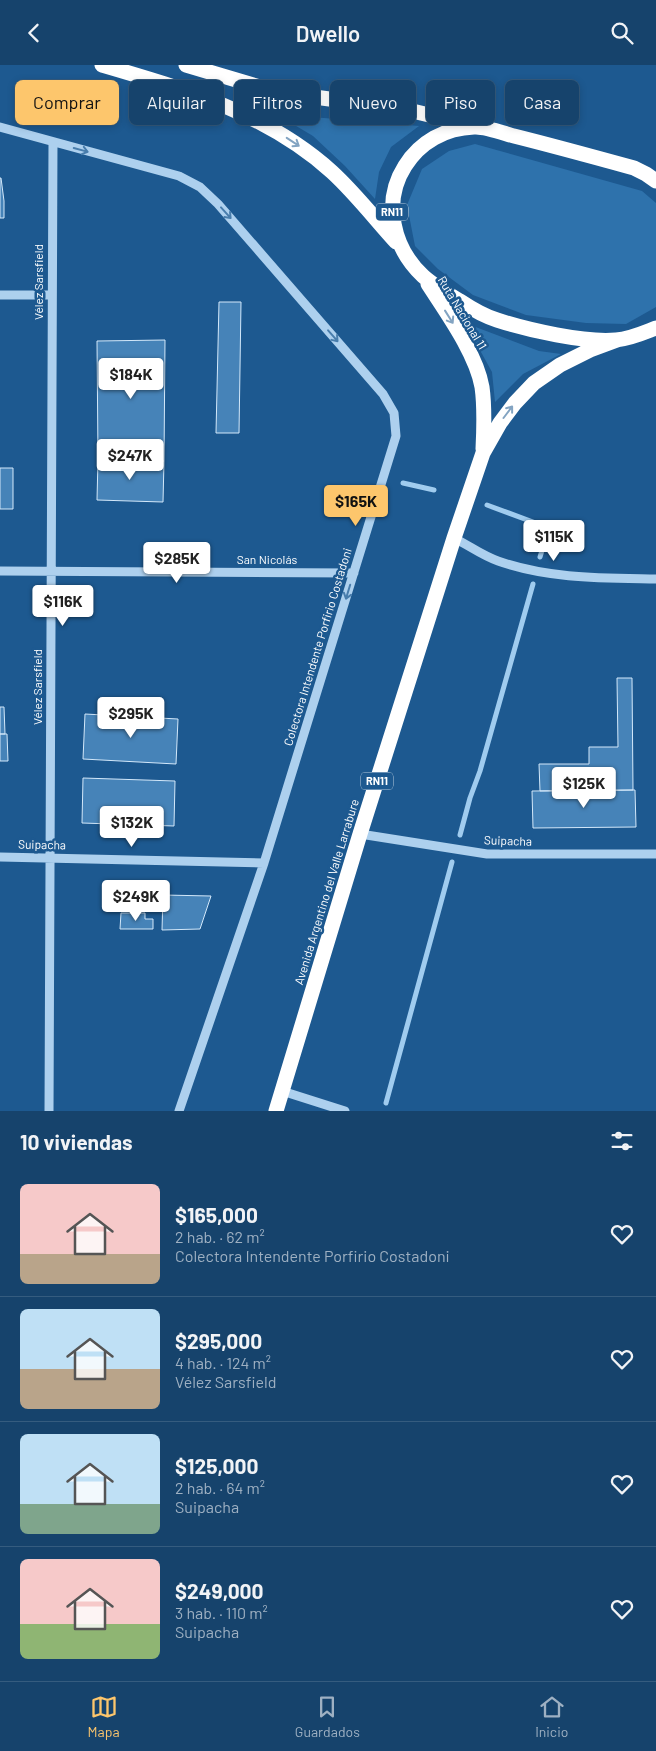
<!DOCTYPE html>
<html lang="es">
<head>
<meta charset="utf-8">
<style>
  body { margin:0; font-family:Barlow,sans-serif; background:#234e74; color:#f1f3f6; height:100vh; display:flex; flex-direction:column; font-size:19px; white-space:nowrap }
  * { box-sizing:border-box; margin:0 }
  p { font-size:16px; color:#9eb0c2 }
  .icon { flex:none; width:28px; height:28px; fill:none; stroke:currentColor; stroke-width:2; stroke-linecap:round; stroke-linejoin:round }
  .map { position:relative; height:1046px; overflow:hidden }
  .details { display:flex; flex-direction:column; background:#16436c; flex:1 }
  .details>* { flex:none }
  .banner { position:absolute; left:15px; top:15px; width:626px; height:45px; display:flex; gap:10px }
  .price { position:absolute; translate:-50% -42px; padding:0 11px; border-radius:5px; background:#fff; color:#222; font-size:16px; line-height:32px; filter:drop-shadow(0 1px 2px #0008) }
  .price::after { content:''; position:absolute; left:50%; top:30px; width:15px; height:11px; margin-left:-8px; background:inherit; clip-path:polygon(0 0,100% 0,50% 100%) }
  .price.on { background:#fdc66c; color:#111 }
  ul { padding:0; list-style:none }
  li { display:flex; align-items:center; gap:15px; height:125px; padding:0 20px }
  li+li { border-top:1px solid #355c7f }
  li span { display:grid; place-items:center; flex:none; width:140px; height:100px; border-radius:8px; color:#555 }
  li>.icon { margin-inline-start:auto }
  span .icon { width:60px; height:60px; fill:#fffc; stroke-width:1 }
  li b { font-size:21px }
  h2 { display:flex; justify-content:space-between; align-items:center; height:60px; padding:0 20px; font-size:21px }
  .pill { padding:0 18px; border-radius:8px; background:#16436c; box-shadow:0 2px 8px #0003,0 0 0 1px #355c7f; font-size:18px; line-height:45px }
  .pill.on { background:#fdc66c; color:#111 }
  header { display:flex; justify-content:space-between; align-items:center; height:65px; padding:0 20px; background:#16436c; font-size:22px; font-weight:600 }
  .menu { display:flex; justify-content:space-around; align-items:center; height:70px; border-top:1px solid #355c7f; background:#16436c; font-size:14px; color:#9eb0c2 }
  .menu a { display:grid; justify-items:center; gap:2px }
  .menu .on { color:#fdc66c }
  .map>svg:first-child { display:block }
</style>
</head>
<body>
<header><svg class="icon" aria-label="back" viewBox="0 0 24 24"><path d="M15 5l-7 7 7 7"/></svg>Dwello<svg class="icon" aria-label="search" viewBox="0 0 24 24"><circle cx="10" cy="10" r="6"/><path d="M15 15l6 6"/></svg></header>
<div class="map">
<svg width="656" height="1046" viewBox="0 0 656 1046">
  <rect width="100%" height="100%" fill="#1d5990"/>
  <path fill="#2e72ac" d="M276,49L419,61L391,82L379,107L375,134L345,101L313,71Z
    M475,79L642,126L656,138V242L626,259L586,258L526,250L473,230L438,204L415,181L407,140L422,104L449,86Z
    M465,258L539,286L561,289L523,309L495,337L492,307Z"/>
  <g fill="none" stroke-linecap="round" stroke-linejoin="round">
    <path stroke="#a0ccef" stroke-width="5" d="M403,418L434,425
      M487,440L549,463L540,492
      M460,770L470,733L480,706L533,519
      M386,1038L452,797"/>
  </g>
  <path fill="#4683b8" stroke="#d3e8fa" d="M0,113H1L4,136V153H0Z
    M219,237H241L239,368H216Z
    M165,275L164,396L98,394L97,276Z
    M98,394L164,396L163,437L97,435Z
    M0,403H13V444H0Z
    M617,613H632L633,725L540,726L539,699H589V682H618Z
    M0,642H4L5,669H0Z
    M85,649L178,654L176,699L83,694Z
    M0,669H7L8,696H0Z
    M83,713L175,716L174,761L82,758Z
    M635,725L636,762L533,763L532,726Z
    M163,830L211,831L200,864L162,865Z
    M121,848H145V854H153V864H120Z"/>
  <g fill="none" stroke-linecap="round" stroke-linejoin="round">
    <path stroke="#add0ee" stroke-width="9" d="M0,62L179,111L200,122L218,139L383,329L394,348L396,371L264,798L179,1046
      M0,230H52
      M454,473C468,480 483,491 498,496C549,514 603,513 656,514
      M0,506L354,508
      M360,769L487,789H656
      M0,792L264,798
      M282,1026L345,1046
      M49,1046L53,77"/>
    <path stroke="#fff" stroke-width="15" d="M102,0C184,24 267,48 332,107C355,128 375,154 396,177
      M186,0L263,23L307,31L404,44L471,60
      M656,116L646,109L634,103C594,92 554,81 514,71C503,68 484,61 474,62C445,63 420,77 405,101C382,137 393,183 423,211C434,221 448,229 460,236C472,244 484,251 497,255C528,265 585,278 616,275C630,274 643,268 656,263
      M428,219C446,247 476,288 482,322C485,343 484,364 483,384
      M276,1046L360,769L454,473L483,388L500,358L515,338L534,318L560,300L590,285L617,275"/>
  </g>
  <defs><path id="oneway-shaft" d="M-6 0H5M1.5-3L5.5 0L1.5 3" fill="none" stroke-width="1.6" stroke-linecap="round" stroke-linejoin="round" transform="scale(1.25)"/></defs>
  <g stroke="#83a4c2">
    <use href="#oneway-shaft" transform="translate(293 77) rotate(33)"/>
    <use href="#oneway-shaft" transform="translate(449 252) rotate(58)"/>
    <use href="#oneway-shaft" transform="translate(508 347) rotate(-53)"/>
  </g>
  <g stroke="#487dac">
    <use href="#oneway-shaft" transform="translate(81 85) rotate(15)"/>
    <use href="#oneway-shaft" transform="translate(226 148) rotate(48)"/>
    <use href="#oneway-shaft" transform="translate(333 271) rotate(49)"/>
    <use href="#oneway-shaft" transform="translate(348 527) rotate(107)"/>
  </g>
  <g text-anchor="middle" stroke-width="5" stroke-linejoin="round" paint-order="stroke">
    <g fill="#1d5990" stroke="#bbcdde" stroke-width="1">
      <rect x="376" y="138.5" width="32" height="17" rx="4"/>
      <rect x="361" y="707.5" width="32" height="17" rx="4"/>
    </g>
    <g font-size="11" font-weight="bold" fill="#fff">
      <text x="392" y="151">RN11</text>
      <text x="377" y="720">RN11</text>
    </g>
    <g font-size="12" fill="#fff" stroke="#1d5990">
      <text transform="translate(39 217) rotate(-90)" y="4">Vélez Sarsfield</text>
      <text transform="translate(462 248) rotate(59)" y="4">Ruta Nacional 11</text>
      <text x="267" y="499">San Nicolás</text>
      <text transform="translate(318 582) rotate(-73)" y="4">Colectora Intendente Porfirio Costadoni</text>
      <text transform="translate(38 622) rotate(-90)" y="4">Vélez Sarsfield</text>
      <text transform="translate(508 776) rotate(2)" y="4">Suipacha</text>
      <text transform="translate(42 780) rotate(1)" y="4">Suipacha</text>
      <text transform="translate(327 827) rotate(-73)" y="4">Avenida Argentino del Valle Larrabure</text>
    </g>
  </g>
</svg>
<b class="price" style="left:131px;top:335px">$184K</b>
<b class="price" style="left:130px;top:416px">$247K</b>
<b class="price on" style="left:356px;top:462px">$165K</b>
<b class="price" style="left:554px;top:497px">$115K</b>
<b class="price" style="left:177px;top:519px">$285K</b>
<b class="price" style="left:63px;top:562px">$116K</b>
<b class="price" style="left:131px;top:674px">$295K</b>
<b class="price" style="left:584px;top:744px">$125K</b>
<b class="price" style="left:132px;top:783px">$132K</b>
<b class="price" style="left:136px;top:857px">$249K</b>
<div class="banner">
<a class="pill on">Comprar</a>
<a class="pill">Alquilar</a>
<a class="pill">Filtros</a>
<a class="pill">Nuevo</a>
<a class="pill">Piso</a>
<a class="pill">Casa</a>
</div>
</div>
<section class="details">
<h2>10 viviendas<svg class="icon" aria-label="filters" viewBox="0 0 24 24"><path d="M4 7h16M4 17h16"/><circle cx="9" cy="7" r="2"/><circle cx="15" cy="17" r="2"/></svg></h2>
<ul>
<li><span style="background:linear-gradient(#f6c9c9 70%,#b9a48a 0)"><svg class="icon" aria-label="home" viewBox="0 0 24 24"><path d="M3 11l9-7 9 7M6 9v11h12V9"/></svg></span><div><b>$165,000</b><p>2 hab. · 62 m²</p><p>Colectora Intendente Porfirio Costadoni</p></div><svg class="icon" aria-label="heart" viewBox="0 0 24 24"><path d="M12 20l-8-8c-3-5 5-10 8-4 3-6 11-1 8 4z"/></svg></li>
<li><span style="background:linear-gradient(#bfe0f5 60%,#b9a48a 0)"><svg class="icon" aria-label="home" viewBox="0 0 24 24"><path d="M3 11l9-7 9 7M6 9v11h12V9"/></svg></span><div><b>$295,000</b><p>4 hab. · 124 m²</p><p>Vélez Sarsfield</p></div><svg class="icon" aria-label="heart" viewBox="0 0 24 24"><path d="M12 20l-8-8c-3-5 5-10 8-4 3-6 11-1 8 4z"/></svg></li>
<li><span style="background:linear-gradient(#bfe0f5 70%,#7fa58c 0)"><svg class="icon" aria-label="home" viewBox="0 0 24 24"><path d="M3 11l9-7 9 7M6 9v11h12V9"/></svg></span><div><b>$125,000</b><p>2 hab. · 64 m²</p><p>Suipacha</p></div><svg class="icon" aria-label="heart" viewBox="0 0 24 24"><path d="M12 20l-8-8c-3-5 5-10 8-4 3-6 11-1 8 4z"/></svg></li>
<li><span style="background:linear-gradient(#f6c9c9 65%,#8fb573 0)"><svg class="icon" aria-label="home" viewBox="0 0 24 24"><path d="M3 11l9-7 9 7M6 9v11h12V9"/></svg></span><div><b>$249,000</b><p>3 hab. · 110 m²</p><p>Suipacha</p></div><svg class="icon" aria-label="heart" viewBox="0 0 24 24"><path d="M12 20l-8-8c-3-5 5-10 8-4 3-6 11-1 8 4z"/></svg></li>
</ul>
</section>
<nav class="menu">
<a class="on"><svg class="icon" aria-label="map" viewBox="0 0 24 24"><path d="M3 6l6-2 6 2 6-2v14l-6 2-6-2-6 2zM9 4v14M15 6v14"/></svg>Mapa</a>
<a><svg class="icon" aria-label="saved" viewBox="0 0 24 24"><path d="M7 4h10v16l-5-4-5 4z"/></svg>Guardados</a>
<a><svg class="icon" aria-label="home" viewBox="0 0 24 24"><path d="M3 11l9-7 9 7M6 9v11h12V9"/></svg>Inicio</a>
</nav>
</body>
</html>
